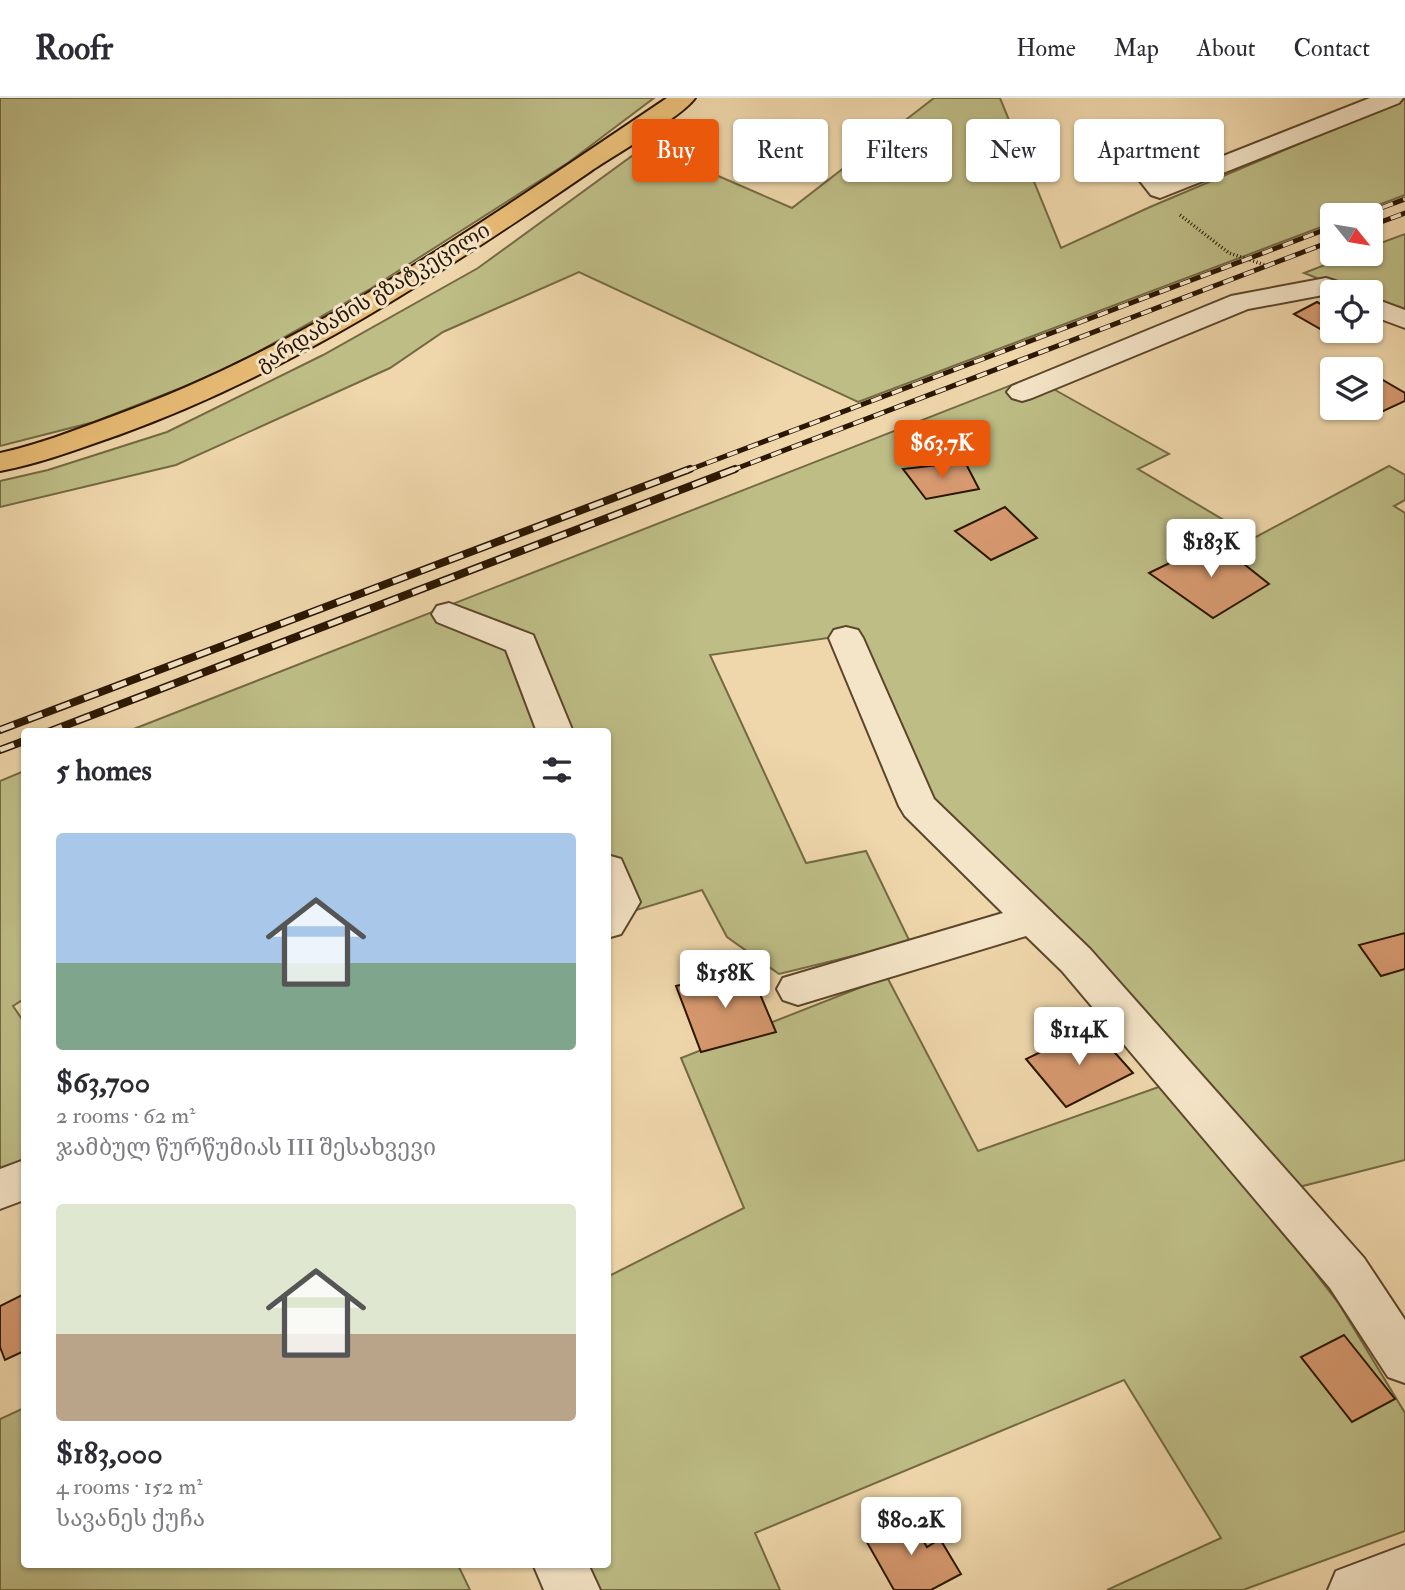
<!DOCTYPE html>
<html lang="en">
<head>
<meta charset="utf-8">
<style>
  body { margin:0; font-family:"IM FELL Double Pica","Noto Serif Georgian",serif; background:#f7f7f7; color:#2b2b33; height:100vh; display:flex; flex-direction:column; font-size:26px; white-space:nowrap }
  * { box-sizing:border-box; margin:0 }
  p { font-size:23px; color:#7c7c81 }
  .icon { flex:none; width:38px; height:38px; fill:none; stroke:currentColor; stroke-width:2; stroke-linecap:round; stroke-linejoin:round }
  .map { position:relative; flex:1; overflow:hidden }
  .sheet { position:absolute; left:21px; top:630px; width:590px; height:840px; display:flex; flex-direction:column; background:#fff; border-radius:7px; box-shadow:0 2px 5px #0004 }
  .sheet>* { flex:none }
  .banner { position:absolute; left:632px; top:21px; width:665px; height:63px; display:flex; gap:14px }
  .needle { width:46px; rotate:120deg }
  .buttons { position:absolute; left:1320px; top:105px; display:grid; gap:14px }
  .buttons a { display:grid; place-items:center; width:63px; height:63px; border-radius:7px; background:#fff; box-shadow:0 2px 5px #0004; font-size:35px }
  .price { position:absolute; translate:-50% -60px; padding:0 16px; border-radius:7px; background:#fff; color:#222; font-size:23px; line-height:46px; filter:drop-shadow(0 2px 4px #0008) }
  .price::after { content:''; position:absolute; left:50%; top:42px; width:21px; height:16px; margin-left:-10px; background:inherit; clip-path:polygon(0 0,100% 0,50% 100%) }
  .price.selected { background:#ea580c; color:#fff }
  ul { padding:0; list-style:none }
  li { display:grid; align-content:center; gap:14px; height:371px; padding:0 35px }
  li span { display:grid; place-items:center; height:217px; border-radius:7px; color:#555 }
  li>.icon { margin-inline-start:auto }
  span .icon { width:126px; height:126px; fill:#fffc; stroke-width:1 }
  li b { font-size:30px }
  h2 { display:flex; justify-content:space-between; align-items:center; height:84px; padding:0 35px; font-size:30px }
  .chip { padding:0 24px; border-radius:7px; background:#fff; box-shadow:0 2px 5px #0004; font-size:24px; line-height:63px }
  .chip.selected { background:#ea580c; color:#fff }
  header { display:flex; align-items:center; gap:42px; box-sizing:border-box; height:98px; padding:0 35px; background:#fff; border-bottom:2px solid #e1e1e2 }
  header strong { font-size:33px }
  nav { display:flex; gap:38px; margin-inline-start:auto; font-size:24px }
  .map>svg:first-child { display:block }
</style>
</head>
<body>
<header>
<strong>Roofr</strong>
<nav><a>Home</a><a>Map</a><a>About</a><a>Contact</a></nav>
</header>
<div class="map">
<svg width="1405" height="1492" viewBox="0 0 1405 1492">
  <rect width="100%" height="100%" fill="#efd7ab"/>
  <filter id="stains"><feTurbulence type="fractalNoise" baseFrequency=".00286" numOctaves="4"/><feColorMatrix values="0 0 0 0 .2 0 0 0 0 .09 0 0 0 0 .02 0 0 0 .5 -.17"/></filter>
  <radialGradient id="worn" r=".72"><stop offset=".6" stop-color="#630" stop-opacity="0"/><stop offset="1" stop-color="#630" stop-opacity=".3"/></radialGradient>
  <path fill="#bebd86" stroke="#746a43" stroke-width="2" d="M0,0H654L569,64L370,191L224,273L94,324L0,348Z
    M934,0H1000L1061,150L1150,109L1405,1V97L1352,117H1332V125L858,304L579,174L443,234L390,270L176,367L0,409V383L48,372L167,334L323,257L478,170L647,47L792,110Z
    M1405,136V216L1370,202V194H1352L1304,175L1353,156H1370V149Z
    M1032,279L1169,356L1138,371L1254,440L1389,368L1405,377V402L1394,408L1405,415V1062L1291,1091L1163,932L1047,824L931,706L855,536L710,557L806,765L866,753L910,844L779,876L727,839L702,792L607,821V634H126Z
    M24,673V901L13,908L24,924V1061L0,1072V683Z
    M887,879L978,1053L1170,985L1339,1206L1405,1315V1433L1243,1492H1107L1221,1440L1124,1282L755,1435L780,1492H600L586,1467L607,1466V1179L744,1110L681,960Z
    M24,1310V1466L458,1467L470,1492H0V1321Z"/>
  <path fill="#d7996f" stroke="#2b1600" stroke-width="2" d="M1317,204L1332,212V233H1354L1338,241L1294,216Z
    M1376,278L1405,295V303L1377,316L1366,310H1370V280Z
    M965,364L979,391L926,401L903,371Z
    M1005,409L1037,440L991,462L955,433Z
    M1215,443L1269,486L1213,520L1149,475Z
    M1405,835V871L1381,878L1359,847Z
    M749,870L776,934L701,954L676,888Z
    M1092,929L1133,975L1066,1009L1026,961Z
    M24,1196V1253L5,1262L0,1249V1208Z
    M1344,1237L1395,1301L1352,1324L1301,1259Z
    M907,1416L927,1449L940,1441L961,1476L931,1492H894L864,1439Z"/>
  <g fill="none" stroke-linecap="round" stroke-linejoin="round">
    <g stroke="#5c462b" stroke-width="4">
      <path id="minor" d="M1370,0H1403L1399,5L1160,100L1151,97L1110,45L1113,40C1136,34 1151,65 1165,81Z
        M1326,180L1350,188L1354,194H1332V200L1323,197L1248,211L1032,300L1022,303L1012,300L1007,294L1012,288L1231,198Z
        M1370,199L1405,212V230L1370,217Z
        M449,505L533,537L573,634H537L506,552L437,524L432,516L437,508Z
        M846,529L858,532L863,540L934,701L1090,851L1364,1160L1405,1222V1285L1388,1279L1330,1190L1062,873L1026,838L798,907L783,902L777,891L783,880L1003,815L905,718L899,708L829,540L834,532Z
        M607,757L621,761L640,804L621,836L607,840Z
        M24,1062V1102L0,1111V1071Z
        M1405,1447V1492H1328L1336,1473Z
        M533,1466H588L600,1492H544Z"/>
    </g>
    <g stroke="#2b1600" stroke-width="4">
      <path id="major" d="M667,0H695C683,18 613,58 591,73C442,175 292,274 121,336C81,350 42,365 0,373V355C38,347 75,332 111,319C314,246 489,119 667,0Z"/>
    </g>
    <path stroke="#2b1600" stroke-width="3.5" stroke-dasharray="1 2.5" stroke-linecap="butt" d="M1180,117L1229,155L1265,167"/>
    <use href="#minor" fill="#f5e5c8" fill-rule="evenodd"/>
    <use href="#major" fill="#e8bc76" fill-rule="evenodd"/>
    <g stroke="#2b1600" stroke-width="5">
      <path id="rail-far1" d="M1362,117L1405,101
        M1370,128L1405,115
        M686,373L1332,129
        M730,373L1332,143"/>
    </g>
    <g stroke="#2b1600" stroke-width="8">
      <path id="rail" d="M0,632L690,371
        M48,634L735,371
        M0,652L24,643"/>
    </g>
    <use href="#rail-far1" stroke="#f5e5c8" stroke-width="3.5" stroke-dasharray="11" stroke-linecap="butt"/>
    <use href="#rail" stroke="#f5e5c8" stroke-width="5" stroke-dasharray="15" stroke-linecap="butt"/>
  </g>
  <g text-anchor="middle" stroke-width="6" stroke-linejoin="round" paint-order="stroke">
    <g font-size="21" fill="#2b1600" stroke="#f5e5c8">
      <text transform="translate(373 199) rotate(-31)" y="7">გარდაბანის გზატკეცილი</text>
    </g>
  </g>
  <rect width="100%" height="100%" filter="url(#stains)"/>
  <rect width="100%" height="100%" fill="url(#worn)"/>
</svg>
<div class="buttons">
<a><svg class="needle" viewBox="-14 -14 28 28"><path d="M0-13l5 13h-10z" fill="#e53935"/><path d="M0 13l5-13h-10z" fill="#7c7c81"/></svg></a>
<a><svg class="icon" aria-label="locate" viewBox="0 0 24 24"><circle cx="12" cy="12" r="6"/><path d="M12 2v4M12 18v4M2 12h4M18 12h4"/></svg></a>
<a><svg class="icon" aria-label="layers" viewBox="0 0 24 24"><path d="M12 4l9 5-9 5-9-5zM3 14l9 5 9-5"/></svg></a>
</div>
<b class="price selected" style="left:942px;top:382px">$63.7K</b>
<b class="price" style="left:1211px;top:481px">$183K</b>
<b class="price" style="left:725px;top:912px">$158K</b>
<b class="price" style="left:1079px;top:969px">$114K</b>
<b class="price" style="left:911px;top:1459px">$80.2K</b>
<div class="banner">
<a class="chip selected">Buy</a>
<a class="chip">Rent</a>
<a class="chip">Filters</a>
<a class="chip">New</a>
<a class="chip">Apartment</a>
</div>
<section class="sheet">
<h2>5 homes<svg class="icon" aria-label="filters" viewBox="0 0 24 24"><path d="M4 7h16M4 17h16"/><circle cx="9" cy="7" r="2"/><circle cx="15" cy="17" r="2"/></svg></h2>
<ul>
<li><span style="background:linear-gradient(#a9c7e8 60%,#7fa58c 0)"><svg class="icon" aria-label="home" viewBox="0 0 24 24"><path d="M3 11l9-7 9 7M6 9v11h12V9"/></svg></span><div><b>$63,700</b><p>2 rooms · 62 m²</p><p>ჯამბულ წურწუმიას III შესახვევი</p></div></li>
<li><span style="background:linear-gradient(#dfe7d0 60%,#b9a48a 0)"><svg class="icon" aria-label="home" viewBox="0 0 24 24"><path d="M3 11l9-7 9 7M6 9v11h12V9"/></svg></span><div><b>$183,000</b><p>4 rooms · 152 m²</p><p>სავანეს ქუჩა</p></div></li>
</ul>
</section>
</div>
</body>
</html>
